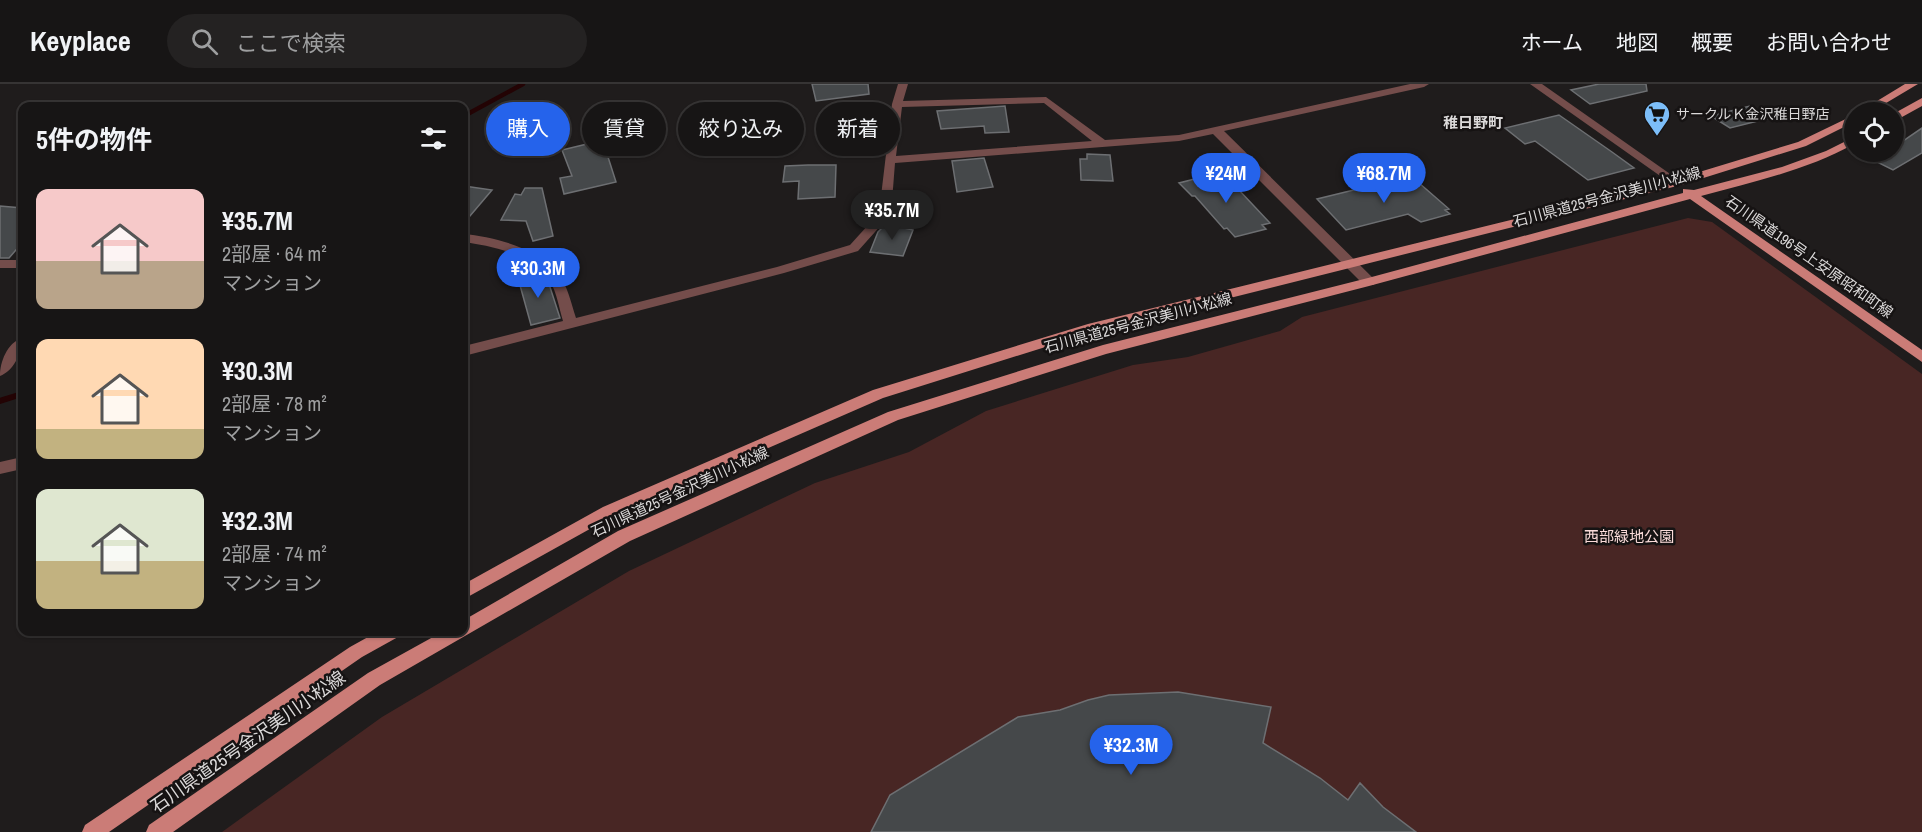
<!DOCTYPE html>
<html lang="ja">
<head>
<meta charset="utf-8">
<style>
  body { margin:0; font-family:"Archivo Narrow","Noto Sans JP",sans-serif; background:#242222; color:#f1f3f6; height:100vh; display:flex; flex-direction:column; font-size:22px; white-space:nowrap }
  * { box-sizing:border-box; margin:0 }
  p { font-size:20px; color:#9e9fa0 }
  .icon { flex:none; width:33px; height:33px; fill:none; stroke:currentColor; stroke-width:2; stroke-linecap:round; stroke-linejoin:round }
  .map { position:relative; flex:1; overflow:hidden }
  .side { position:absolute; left:18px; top:18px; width:450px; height:534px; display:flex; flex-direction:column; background:#171515; border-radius:12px; box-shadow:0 2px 4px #0004,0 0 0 2px #363434 }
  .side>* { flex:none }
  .banner { position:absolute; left:486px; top:18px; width:570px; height:54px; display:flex; gap:12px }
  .tools { position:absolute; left:1844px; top:18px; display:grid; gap:12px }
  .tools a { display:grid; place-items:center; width:60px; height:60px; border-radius:50%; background:#171515; box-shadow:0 2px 4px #0004,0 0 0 2px #363434; font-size:30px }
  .price { position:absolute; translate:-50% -51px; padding:0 14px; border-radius:21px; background:#2563eb; color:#fff; font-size:20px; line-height:39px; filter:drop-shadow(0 2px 3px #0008) }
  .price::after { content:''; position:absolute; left:50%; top:36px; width:18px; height:14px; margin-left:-9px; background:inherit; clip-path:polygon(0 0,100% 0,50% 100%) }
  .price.selected { background:#222; color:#fff }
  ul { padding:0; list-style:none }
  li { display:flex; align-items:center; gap:18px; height:150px; padding:0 18px }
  li span { display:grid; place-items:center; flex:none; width:168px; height:120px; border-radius:12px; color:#555 }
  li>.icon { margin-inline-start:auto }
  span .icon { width:72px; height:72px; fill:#fffc; stroke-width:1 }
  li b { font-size:26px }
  h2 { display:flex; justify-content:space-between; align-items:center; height:72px; padding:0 18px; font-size:26px }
  .pill { padding:0 21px; border-radius:27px; background:#171515; box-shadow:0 2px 4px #0004,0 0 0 2px #363434; font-size:21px; line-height:54px }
  .pill.selected { background:#2563eb; color:#fff }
  header { display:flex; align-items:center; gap:36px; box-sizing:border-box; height:84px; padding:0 30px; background:#171515; border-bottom:2px solid #363434 }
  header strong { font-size:28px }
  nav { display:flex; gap:33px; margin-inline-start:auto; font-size:21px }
  .search { width:420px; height:54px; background:#242222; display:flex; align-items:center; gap:15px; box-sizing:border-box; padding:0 21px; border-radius:33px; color:#9e9fa0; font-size:22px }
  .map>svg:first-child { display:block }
</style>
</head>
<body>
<header>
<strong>Keyplace</strong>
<div class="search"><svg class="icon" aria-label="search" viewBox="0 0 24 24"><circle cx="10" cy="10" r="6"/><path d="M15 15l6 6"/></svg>ここで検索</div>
<nav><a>ホーム</a><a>地図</a><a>概要</a><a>お問い合わせ</a></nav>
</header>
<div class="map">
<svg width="1922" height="748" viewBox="0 0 1922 748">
  <rect width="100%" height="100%" fill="#1f1c1c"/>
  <path fill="#482624" d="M1688,134L1712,138L1922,290V748H222L382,633L629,487L815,399L909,368L986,327L1133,281L1188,273L1280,247L1302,233Z"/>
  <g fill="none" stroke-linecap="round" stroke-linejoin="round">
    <path stroke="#230304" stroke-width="4.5" d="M464,32L523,0"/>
    <path stroke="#230304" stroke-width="6" d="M0,317L22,310"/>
  </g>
  <path fill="#45484a" stroke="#6d6f72" stroke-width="1.5" d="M812,0H868L869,10L816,17Z
    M1599,0H1646L1647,7L1590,20L1571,6Z
    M1005,22L1009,48L985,49L984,42L941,45L937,27Z
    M1750,22L1770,34L1730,44L1711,32Z
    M1559,31L1612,68L1634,84L1588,96L1535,57L1525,60L1505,44Z
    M1922,44V69L1893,86L1875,77L1889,68H1893V64Z
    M608,55L615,71L608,73L616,98L564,110L560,94L572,92L562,66Z
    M1087,70L1110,71L1113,97L1081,96L1080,75H1087Z
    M984,74L993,103L957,108L952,77Z
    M808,81H836L835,113L798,115L799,97L783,98L785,82Z
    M1222,88L1270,139L1262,141L1266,145L1235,153L1227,144L1224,145L1195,112H1192L1179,99Z
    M1411,92L1449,125L1445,126L1450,130L1421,138L1408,130L1346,146L1317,115Z
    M464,102L492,106L464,139Z
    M525,104H542L553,152L533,157L526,137L501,136L515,110L521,111Z
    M0,122L22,124V159L9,174H0Z
    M886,140L913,146L903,172L870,168L878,148Z
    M541,189L550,203L560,234L531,241L518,194Z
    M1178,608L1271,623L1263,659L1320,694L1348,716L1360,699L1383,723L1416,748H871L890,711L1018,633L1060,626L1088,616L1109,611Z"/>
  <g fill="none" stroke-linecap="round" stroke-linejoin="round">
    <path fill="#744d4b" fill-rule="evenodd" d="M898,0H908L903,17L1046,13L1105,56L1179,51L1410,0H1429L1424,3L1224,47L1374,195L1375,198L1374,201H1364L1213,50L1179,57L895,79L891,130L858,167L784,189L464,272V262L563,237C559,224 557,209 550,197C535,170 491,162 464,158V150C494,153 539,164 558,190C568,202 571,219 576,234L777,183L850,161L879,129L892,20ZM1044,19L1092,57L896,72L902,23Z
      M1530,0H1542L1683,99L1677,102L1673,101Z
      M0,176H22V184H0Z
      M22,254C23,267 14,287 0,292C0,278 7,259 22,254Z
      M22,373V385L0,390V378Z"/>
    <path fill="#cb7c77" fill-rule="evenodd" d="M1905,0H1918L1871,28H1859Z
      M1922,14V22L1893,38V30Z
      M1854,31V38L1806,62L1681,101L1090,249L883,314L615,431L464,515V500L603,423L873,306L1088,240L1673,96L1798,58Z
      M1854,53V60C1807,86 1753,98 1701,112L1922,266V278L1690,115L1369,202L1106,270L898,336L630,457L380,601L173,748H146L149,741L368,589L442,548H464V536L618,447L888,328L1103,261L1368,194L1683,109V105L1694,106L1782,83L1826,67Z
      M377,548H401L398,553L362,573L109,748H82L85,741L350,563Z"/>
  </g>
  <defs>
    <g id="supermarket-pin" transform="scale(1.35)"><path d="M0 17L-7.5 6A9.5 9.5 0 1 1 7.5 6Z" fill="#7cbef9" stroke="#161313"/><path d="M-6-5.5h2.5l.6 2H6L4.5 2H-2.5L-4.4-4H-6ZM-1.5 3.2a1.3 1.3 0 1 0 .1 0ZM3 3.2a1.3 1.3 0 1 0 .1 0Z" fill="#111"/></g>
  </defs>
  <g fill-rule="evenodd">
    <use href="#supermarket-pin" x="1657" y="30"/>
  </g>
  <g text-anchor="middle" stroke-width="5" stroke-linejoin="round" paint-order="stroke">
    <g font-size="14" fill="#dbd9d9" stroke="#161313" text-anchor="start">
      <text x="1676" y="35">サークルＫ金沢稚日野店</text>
    </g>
    <g font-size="15" font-weight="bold" fill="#dbd9d9" stroke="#161313">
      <text x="1473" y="44">稚日野町</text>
    </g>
    <g font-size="15" fill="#dbd9d9" stroke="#161313">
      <text transform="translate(1607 113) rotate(-15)" y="5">石川県道25号金沢美川小松線</text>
      <text transform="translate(1809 173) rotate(35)" y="5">石川県道196号上安原昭和町線</text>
      <text transform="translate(1138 239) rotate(-15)" y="5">石川県道25号金沢美川小松線</text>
      <text transform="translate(680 408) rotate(-25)" y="5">石川県道25号金沢美川小松線</text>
    </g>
    <g font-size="15" fill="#fadbd9" stroke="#161313">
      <text x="1629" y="458">西部緑地公園</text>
    </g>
    <g font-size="18" fill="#dbd9d9" stroke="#161313">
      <text transform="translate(248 658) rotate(-35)" y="6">石川県道25号金沢美川小松線</text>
    </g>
  </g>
</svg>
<div class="tools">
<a><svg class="icon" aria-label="locate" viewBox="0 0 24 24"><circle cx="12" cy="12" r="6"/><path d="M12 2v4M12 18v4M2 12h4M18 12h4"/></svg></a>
</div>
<b class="price" style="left:1226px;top:120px">¥24M</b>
<b class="price" style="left:1384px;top:120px">¥68.7M</b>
<b class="price selected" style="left:892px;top:157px">¥35.7M</b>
<b class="price" style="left:538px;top:215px">¥30.3M</b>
<b class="price" style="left:1131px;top:692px">¥32.3M</b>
<div class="banner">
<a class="pill selected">購入</a>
<a class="pill">賃貸</a>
<a class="pill">絞り込み</a>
<a class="pill">新着</a>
</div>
<section class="side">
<h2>5件の物件<svg class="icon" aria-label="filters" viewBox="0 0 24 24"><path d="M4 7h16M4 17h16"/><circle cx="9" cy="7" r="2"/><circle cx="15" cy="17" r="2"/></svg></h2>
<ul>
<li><span style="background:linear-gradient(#f6c9c9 60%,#b9a48a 0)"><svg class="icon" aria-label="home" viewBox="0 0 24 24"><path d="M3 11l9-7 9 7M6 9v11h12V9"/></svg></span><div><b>¥35.7M</b><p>2部屋 · 64 m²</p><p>マンション</p></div></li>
<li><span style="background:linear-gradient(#ffd9b3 75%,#c2b280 0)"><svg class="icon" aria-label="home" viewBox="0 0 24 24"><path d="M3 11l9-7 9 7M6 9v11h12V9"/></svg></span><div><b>¥30.3M</b><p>2部屋 · 78 m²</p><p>マンション</p></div></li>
<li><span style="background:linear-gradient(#dfe7d0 60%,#c2b280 0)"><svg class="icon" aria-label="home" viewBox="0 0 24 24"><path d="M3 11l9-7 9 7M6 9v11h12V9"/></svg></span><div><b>¥32.3M</b><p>2部屋 · 74 m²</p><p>マンション</p></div></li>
</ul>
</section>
</div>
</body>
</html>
